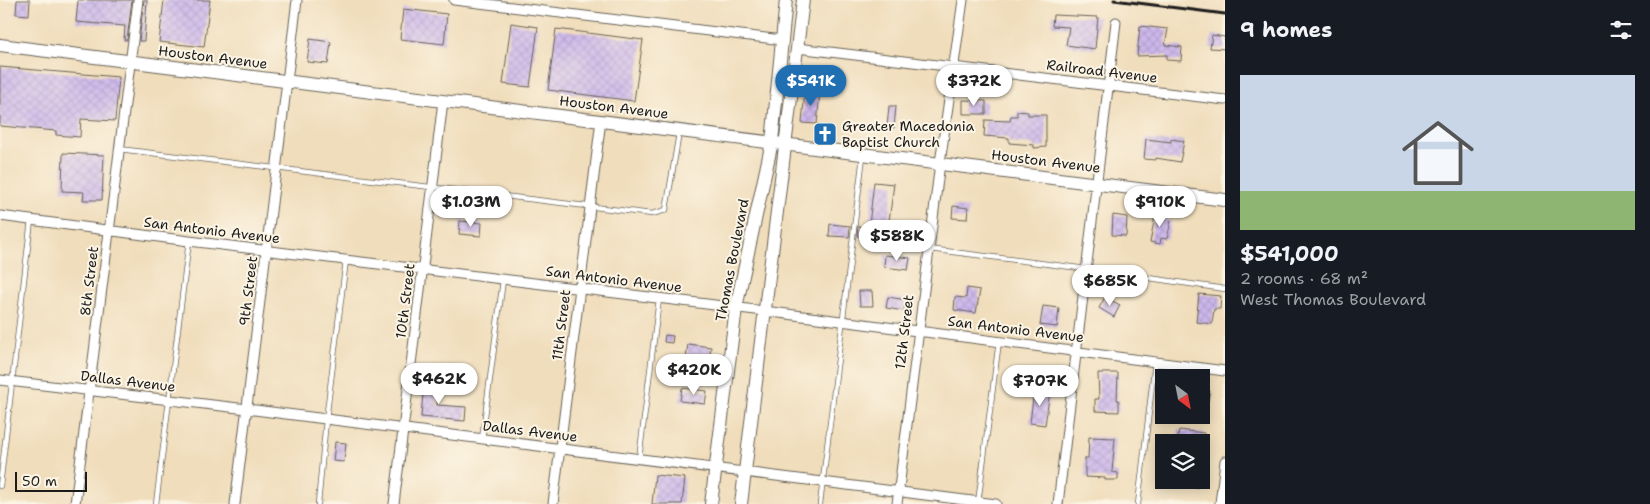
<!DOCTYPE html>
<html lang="en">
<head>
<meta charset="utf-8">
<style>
  body { margin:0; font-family:"Shantell Sans",sans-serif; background:#242831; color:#f1f3f6; height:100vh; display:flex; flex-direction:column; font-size:19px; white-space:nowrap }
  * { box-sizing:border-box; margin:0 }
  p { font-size:16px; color:#9ea1a6 }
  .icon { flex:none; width:28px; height:28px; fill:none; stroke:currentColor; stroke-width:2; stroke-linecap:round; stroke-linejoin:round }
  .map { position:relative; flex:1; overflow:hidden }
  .sheet { display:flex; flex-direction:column; background:#171b24; width:425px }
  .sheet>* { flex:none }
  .needle { width:32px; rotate:148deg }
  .buttons { position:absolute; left:1155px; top:369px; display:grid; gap:10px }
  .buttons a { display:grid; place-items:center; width:55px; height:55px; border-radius:0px; background:#171b24; box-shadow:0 2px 12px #0003; font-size:25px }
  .scale { position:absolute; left:15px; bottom:12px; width:72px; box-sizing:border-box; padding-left:5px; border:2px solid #1c1c1c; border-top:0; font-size:14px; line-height:18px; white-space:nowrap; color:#1c1c1c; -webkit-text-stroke:4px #fcf5e5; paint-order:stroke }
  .price { position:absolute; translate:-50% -42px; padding:0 11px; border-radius:18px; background:#fff; color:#222; font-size:16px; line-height:32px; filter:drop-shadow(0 1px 2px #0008) }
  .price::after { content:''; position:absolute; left:50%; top:30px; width:15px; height:11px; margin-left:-8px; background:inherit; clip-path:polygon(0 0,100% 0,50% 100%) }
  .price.on { background:#1f6fb2; color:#fff }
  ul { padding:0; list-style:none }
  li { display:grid; align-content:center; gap:10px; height:265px; padding:0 15px }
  li span { display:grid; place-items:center; height:155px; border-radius:0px; color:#555 }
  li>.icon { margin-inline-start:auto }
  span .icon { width:90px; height:90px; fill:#fffc; stroke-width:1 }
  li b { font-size:21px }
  h2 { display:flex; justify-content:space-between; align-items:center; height:60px; padding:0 15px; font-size:21px }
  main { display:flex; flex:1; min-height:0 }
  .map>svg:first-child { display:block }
</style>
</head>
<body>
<main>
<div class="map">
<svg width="1225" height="504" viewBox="0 0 1225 504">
  <defs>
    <pattern id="building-cross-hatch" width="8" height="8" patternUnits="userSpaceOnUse" patternTransform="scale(1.25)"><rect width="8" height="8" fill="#cdb7ec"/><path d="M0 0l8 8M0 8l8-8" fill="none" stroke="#af9dca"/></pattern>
  </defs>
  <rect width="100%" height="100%" fill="#fcf5e5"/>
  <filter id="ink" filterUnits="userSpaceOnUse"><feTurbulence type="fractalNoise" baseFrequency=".02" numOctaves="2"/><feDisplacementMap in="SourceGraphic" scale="10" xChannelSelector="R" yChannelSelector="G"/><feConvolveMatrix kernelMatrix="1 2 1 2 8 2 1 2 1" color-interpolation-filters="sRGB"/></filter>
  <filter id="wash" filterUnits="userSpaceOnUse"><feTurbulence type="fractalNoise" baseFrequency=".0096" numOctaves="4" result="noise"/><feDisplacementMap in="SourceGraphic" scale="20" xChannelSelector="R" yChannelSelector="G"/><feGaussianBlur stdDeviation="1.12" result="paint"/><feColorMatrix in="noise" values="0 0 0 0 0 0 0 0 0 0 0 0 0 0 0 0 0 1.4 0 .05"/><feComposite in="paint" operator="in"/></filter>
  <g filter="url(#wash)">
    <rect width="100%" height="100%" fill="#f0ddbb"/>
    <g id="blocks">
      <path fill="url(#building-cross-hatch)" d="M17,0H30L29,15L16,14Z
        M78,0H132L127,40H124L125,26L76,22Z
        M144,0H147L144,41H139Z
        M164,0H210L204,47L159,42Z
        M403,9L447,14L444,44L400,39Z
        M1053,15L1098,17L1095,49L1066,45L1069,27L1052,26Z
        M511,23L538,27L530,87L503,84Z
        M1140,26L1168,29L1165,45L1182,47L1181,61L1167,60V55L1137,56Z
        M556,29L643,40L634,101L548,90Z
        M1212,35L1225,37V49L1210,48Z
        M310,39L331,42L328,64L307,62Z
        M0,67L119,77L115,121L81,119L80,137L56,135V131L0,126Z
        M805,90L820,91L817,124L802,123Z
        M963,100L986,101V114H963Z
        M889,106H896L894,128L887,127Z
        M1017,111L1028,112V115H1046V147L1034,148V145L1009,143V138L984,136L985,120L1010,121L1011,116H1017Z
        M1146,139L1171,142V139L1184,141L1180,162L1156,158V160L1144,159Z
        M63,153L104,155L102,200H83L84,192L62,191Z
        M874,182L894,184L888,228H893L892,240L857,236L858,226L863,227L864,225H869Z
        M953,206L968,208L967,219L952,218Z
        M1156,211L1166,213L1165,220L1171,221L1167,239L1161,238L1160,244L1150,242Z
        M1113,215L1127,217L1126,236L1112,235Z
        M460,221L482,223L481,236L459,234Z
        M830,224L850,226L849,237L829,236Z
        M885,255L910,258L908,270L884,267Z
        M967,288L980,290L976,313L954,310L955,297L966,298Z
        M859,291H872L873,306H860Z
        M1199,294L1221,296L1220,309H1214L1212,324L1196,322Z
        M888,297L906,300L904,311L886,308Z
        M1105,297L1120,305L1114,317L1099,308Z
        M1043,306L1059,308L1057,327L1040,325Z
        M665,335L673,336L672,343L664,342Z
        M688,344L711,347L709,361L686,358Z
        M1098,373H1118L1117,400H1119V412L1095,411V399H1099Z
        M424,381L439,382L437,405L466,407L465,421L421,417Z
        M682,388L707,391L705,404L680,401Z
        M1201,389L1210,391L1208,402L1201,401Z
        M1034,390L1050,391L1045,425L1030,423Z
        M1179,430L1204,433L1203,442H1177Z
        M1089,437L1115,438L1112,472L1118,473V480H1105V478L1085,477V458H1088Z
        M335,442L346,443L344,462L333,461Z
        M655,475L685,478L682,504H652Z
        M1173,480H1198L1197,488L1172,485Z"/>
    </g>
  </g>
  <g filter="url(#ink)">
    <use href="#blocks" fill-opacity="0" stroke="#666054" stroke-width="1"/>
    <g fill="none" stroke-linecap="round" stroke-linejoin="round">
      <g stroke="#666054" stroke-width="6">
        <path id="lane" d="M119,149L652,214L666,210L679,133
          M929,249L1087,269L1225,289
          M482,439L503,280
          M639,459L659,299
          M0,486L31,220
          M978,503L999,341
          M156,504L189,241
          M318,504L326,420L346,260
          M820,504L863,156
          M1138,504L1155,361"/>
      </g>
      <g stroke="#666054" stroke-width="11">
        <path id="street" d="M454,0L782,40
          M797,48L1225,100
          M0,216L189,241L764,311L1225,371
          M0,380L247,409L996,504
          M75,504L138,0
          M235,504L297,0
          M394,504L443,101
          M553,504L601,120
          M897,504L940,163L963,0
          M1058,504L1116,22
          M1220,504L1225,461"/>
      </g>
      <g stroke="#666054" stroke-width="14">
        <path id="secondary" d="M0,45L1225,200
          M711,504L736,308L772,142L786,0
          M741,504L803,0"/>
      </g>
      <use href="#lane" stroke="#fff" stroke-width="4.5"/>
      <use href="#street" stroke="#fff" stroke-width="9"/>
      <use href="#secondary" stroke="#fff" stroke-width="12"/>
      <path stroke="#1c1c1c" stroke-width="3" d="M1114,0L1225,14"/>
    </g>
  </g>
  <defs>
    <g id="church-square" transform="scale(1.25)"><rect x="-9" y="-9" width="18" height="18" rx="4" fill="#1f6fb2" stroke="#fcf5e5"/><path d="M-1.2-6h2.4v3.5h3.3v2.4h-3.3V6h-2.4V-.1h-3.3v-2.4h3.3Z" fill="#fff"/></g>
  </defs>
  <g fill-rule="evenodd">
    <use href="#church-square" x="825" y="134"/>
  </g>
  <g text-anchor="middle" stroke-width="4" stroke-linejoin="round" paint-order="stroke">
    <g font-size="14" fill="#1c1c1c" stroke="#fcf5e5">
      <text transform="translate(213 57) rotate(7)" y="5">Houston Avenue</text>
      <text transform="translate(1102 71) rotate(7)" y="5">Railroad Avenue</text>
      <text transform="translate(614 107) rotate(7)" y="5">Houston Avenue</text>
      <text transform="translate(1046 161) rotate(7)" y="5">Houston Avenue</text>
      <text transform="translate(212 230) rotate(7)" y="5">San Antonio Avenue</text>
      <text transform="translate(732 260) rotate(-79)" y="5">Thomas Boulevard</text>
      <text transform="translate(614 279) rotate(7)" y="5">San Antonio Avenue</text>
      <text transform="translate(89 281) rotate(-83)" y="5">8th Street</text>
      <text transform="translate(248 291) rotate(-83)" y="5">9th Street</text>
      <text transform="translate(405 301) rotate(-83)" y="5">10th Street</text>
      <text transform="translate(561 325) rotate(-83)" y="5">11th Street</text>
      <text transform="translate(1016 329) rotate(7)" y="5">San Antonio Avenue</text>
      <text transform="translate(904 332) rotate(-83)" y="5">12th Street</text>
      <text transform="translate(128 381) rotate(7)" y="5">Dallas Avenue</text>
      <text transform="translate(530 431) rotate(7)" y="5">Dallas Avenue</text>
    </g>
    <g font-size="14" fill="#1c1c1c" stroke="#fcf5e5" text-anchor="start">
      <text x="842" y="131">Greater Macedonia<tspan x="842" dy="16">Baptist Church</tspan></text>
    </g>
  </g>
</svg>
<div class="buttons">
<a><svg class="needle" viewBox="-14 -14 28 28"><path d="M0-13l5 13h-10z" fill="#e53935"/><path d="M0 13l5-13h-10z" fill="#9ea1a6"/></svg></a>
<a><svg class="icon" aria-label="layers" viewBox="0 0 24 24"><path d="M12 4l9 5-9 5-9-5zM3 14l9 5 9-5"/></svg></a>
</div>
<div class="scale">50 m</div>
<b class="price on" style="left:811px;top:107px">$541K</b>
<b class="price" style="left:974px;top:107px">$372K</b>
<b class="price" style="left:471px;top:228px">$1.03M</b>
<b class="price" style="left:1160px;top:228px">$910K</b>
<b class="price" style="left:897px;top:262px">$588K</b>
<b class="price" style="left:1110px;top:307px">$685K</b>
<b class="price" style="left:694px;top:396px">$420K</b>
<b class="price" style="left:439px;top:405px">$462K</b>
<b class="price" style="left:1040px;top:407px">$707K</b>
</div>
<section class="sheet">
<h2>9 homes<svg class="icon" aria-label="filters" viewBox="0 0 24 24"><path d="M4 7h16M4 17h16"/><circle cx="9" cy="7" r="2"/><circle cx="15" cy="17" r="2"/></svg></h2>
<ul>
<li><span style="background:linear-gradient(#c9d6e8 75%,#8fb573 0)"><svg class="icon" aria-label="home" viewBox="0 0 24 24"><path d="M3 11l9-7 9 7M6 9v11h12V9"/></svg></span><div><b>$541,000</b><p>2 rooms · 68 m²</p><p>West Thomas Boulevard</p></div></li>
</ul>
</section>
</main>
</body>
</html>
